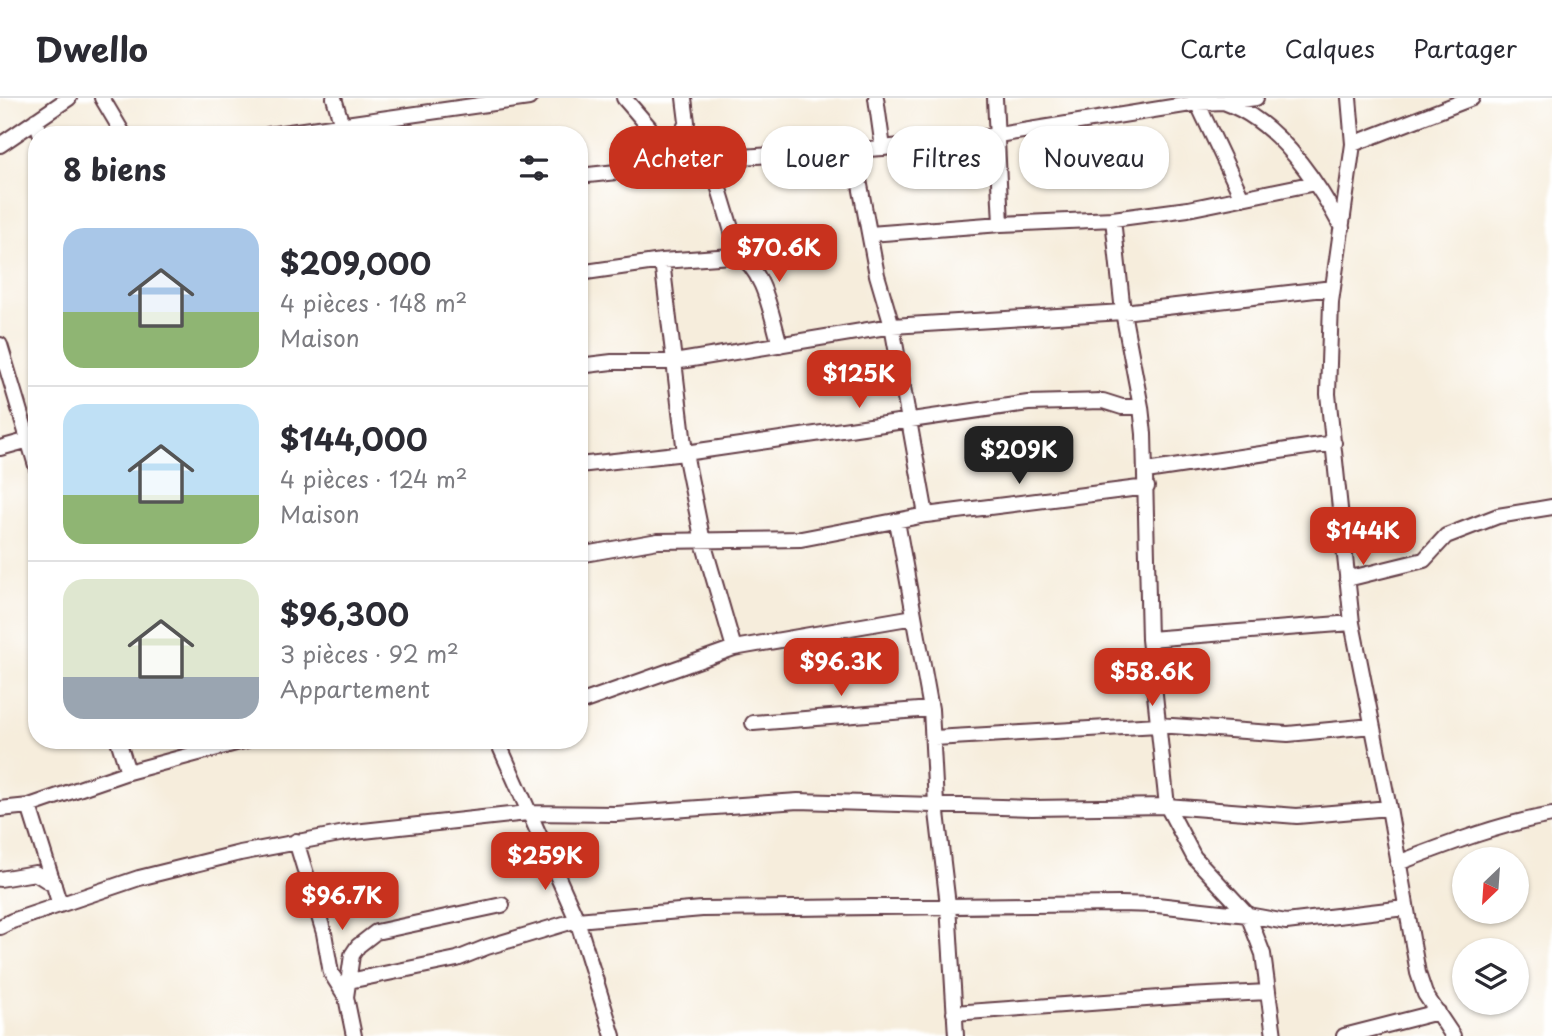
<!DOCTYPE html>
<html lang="fr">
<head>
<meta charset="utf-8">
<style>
  body { margin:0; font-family:"Playpen Sans",sans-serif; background:#f2f2f3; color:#2b2b33; height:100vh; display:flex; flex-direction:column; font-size:26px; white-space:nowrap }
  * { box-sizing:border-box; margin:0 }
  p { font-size:23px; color:#7c7c81 }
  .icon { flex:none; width:38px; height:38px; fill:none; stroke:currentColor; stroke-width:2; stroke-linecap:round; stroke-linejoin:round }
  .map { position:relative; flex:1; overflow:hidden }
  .sheet { position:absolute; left:28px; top:28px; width:560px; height:623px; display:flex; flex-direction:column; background:#fff; border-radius:28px; box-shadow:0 2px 5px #0004 }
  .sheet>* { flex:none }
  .hud { position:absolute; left:609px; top:28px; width:665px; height:63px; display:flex; gap:14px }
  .needle { width:46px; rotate:205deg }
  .tools { position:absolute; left:1452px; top:749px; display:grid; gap:14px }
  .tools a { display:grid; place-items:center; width:77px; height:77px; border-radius:50%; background:#fff; box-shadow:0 2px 5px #0004; font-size:35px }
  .price { position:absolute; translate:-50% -60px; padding:0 16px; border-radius:14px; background:#c8321e; color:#fff; font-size:23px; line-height:46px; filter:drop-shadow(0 2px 4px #0008) }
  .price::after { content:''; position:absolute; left:50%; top:42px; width:21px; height:16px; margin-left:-10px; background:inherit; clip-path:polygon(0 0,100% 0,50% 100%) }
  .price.selected { background:#222; color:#fff }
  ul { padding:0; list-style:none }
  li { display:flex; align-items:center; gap:21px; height:175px; padding:0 35px }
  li+li { border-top:2px solid #e1e1e2 }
  li span { display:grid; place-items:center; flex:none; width:196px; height:140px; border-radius:21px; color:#555 }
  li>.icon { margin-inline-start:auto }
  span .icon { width:84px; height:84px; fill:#fffc; stroke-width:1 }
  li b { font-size:30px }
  h2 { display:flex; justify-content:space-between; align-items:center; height:84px; padding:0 35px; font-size:30px }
  .tag { padding:0 24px; border-radius:28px; background:#fff; box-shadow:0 2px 5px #0004; font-size:24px; line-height:63px }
  .tag.selected { background:#c8321e; color:#fff }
  header { display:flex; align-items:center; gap:42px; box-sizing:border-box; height:98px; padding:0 35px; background:#fff; border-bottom:2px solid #e1e1e2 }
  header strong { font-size:33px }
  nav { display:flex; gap:38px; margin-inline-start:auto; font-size:24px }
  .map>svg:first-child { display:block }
</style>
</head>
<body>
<header>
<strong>Dwello</strong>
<nav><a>Carte</a><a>Calques</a><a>Partager</a></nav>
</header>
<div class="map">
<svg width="1552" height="938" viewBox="0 0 1552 938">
  <rect width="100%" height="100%" fill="#fff"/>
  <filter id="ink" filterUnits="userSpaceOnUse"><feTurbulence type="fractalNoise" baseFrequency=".0143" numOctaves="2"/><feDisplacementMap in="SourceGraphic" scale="14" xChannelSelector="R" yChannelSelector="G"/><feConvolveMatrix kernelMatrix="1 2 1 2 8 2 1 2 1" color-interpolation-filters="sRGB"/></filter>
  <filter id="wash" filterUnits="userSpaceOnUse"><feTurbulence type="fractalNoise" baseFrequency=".00686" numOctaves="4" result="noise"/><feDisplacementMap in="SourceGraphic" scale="28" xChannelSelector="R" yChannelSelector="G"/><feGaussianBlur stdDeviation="1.57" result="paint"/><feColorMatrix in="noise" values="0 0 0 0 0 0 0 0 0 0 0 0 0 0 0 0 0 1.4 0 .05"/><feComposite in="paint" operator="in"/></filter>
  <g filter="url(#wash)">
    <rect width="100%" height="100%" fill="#f6eddc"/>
  </g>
  <g filter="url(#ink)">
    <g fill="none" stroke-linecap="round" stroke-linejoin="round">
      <g stroke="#643e46" stroke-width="18">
        <path id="street" d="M102,0L124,37
          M334,0L345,37
          M624,0L649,29L666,69
          M876,0L883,50
          M995,0L1001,126
          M1195,0L1242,100
          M1349,0L1353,46L1331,204L1328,296L1352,525L1389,710L1418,875L1425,896L1453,938
          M1226,5C1278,24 1317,83 1342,130
          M36,22L41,37
          M268,37L529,0
          M1353,46L1472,0
          M0,47L69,0
          M853,50L877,177L892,228L926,417
          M710,61L737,150L736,155
          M673,68L674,51L687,24L684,0
          M579,78L673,68L710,61L883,50L998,37L1197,5L1225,4L1256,0
          M1113,121L1123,214L1141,309L1144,336L1149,541L1167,708L1194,759L1248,817L1263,856L1274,938
          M870,136L1001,126L1113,121L1188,111L1315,85
          M736,155C765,172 771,217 780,247
          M662,163L685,355L703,444L734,550
          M579,175L662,163L732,158L736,155
          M0,247L37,371
          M579,268L612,264H674L892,228L1123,214L1333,190
          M0,350L29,342
          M579,367L685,355L1028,305L1103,303L1122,309H1141
          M1146,373L1334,345
          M897,423L931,611L936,706L948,807L956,938
          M579,457L658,443L801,441L926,417L1147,389
          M1347,481L1424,462L1446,438L1498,418L1552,409
          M1149,541L1352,525
          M579,605L734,550L914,519
          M753,625L931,611
          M934,640L1158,627L1288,636L1372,628
          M118,642L128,674
          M497,642L577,822L613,938
          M29,708L60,807
          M0,711L29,708L128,674L247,642
          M296,743L324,835L331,875L346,899L354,938
          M1398,765C1448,746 1499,726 1552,717
          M0,781L35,775L54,787
          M0,829L12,823L139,780L240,755L345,735L528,715L616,716L798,703L1032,710L1167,708L1297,718L1389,710
          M349,883L457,861L487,849L577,822L702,811L1120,806L1157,807L1248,817L1286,824L1405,810
          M346,899L352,857L358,848L376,834L502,807
          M954,915L1188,898L1268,894
          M1344,938L1438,914"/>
      </g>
      <use href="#street" stroke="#fff" stroke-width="14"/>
    </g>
  </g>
</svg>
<div class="tools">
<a><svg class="needle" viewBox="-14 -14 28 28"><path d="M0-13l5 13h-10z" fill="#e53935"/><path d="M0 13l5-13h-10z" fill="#7c7c81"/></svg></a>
<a><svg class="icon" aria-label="layers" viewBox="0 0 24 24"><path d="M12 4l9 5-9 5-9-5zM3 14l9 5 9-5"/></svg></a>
</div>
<b class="price" style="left:779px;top:186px">$70.6K</b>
<b class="price" style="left:859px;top:312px">$125K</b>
<b class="price selected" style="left:1019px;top:388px">$209K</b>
<b class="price" style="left:1363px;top:469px">$144K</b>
<b class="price" style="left:841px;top:600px">$96.3K</b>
<b class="price" style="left:1152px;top:610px">$58.6K</b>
<b class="price" style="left:545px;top:794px">$259K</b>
<b class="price" style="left:342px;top:834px">$96.7K</b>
<div class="hud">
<a class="tag selected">Acheter</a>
<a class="tag">Louer</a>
<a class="tag">Filtres</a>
<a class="tag">Nouveau</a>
</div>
<section class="sheet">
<h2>8 biens<svg class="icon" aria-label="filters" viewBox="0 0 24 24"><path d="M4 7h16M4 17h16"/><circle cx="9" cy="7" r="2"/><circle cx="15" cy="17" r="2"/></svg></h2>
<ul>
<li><span style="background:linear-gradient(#a9c7e8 60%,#8fb573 0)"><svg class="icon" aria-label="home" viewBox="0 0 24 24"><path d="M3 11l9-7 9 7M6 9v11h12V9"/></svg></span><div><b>$209,000</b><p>4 pièces · 148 m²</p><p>Maison</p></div></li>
<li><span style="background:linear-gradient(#bfe0f5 65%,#8fb573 0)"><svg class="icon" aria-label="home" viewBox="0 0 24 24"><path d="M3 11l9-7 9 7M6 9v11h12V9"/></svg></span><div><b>$144,000</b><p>4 pièces · 124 m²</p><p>Maison</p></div></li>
<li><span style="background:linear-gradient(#dfe7d0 70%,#9aa5b1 0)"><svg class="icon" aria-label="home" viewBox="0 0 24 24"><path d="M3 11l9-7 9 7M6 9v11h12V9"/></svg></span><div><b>$96,300</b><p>3 pièces · 92 m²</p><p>Appartement</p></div></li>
</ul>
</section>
</div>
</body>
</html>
